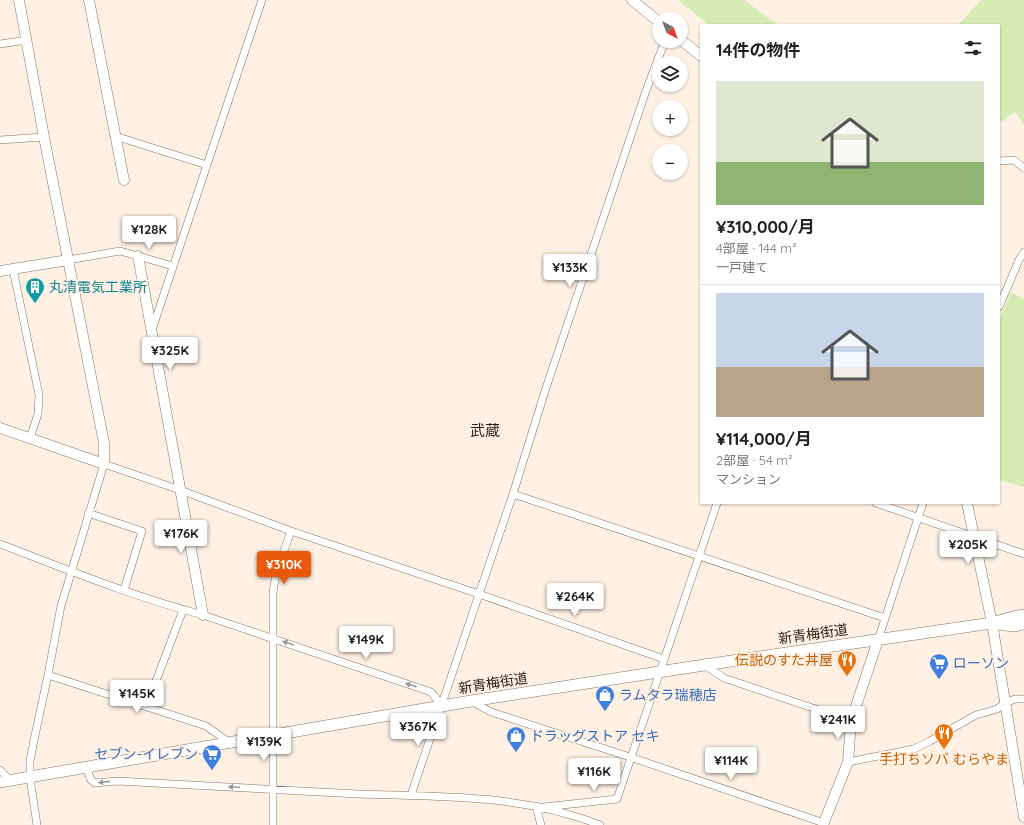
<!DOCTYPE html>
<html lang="ja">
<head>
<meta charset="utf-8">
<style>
  body { margin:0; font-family:Quicksand,"Noto Sans JP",sans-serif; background:#f2f2f2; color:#222; height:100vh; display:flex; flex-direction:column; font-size:15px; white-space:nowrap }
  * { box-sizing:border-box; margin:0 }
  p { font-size:13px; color:#767676 }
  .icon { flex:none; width:22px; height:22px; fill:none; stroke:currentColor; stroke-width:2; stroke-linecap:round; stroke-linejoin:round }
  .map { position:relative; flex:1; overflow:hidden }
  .panel { position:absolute; left:700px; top:24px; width:300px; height:480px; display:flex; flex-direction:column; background:#fff; border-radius:0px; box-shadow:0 1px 3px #0004 }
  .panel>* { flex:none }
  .needle { width:26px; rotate:139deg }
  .tools { position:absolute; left:652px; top:12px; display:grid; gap:8px }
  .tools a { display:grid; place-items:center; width:36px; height:36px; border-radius:50%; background:#fff; box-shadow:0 1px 3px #0004; font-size:20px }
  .price { position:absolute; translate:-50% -34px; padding:0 9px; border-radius:4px; background:#fff; color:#222; font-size:13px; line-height:26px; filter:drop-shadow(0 1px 2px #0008) }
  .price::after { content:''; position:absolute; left:50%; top:24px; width:12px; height:9px; margin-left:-6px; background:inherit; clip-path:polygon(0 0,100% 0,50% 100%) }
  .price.selected { background:#ea580c; color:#fff }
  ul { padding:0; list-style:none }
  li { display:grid; align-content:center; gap:8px; height:212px; padding:0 16px }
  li+li { border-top:1px solid #e0e0e0 }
  li span { display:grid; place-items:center; height:124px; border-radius:0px; color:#555 }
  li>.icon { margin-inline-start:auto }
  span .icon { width:72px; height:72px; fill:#fffc; stroke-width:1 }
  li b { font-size:17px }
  h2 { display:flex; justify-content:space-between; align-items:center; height:48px; padding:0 16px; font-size:17px }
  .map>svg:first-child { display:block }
</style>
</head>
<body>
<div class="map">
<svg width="1024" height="825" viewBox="0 0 1024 825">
  <rect width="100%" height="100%" fill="#fef0e3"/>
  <path fill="#d7ebb4" d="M678,0H744L778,25H709Z
    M981,0H1024V126L1015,112L999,123V25H958Z
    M1011,292L1024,299V487L999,480V321Z"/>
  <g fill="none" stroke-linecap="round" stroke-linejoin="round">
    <g stroke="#877360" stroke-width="8">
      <path id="street" d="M0,44L27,40
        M115,136L207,165
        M0,140L44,137
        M999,161L1014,160L1024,168
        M68,260L120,251L173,266
        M13,269L39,395L38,414L30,438
        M999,307L1019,260L1024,252
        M152,330L262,0
        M513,494L885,618
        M876,503L1024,554
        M88,513L142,531L124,590
        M0,544C66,569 134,597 203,615L431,692L442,706
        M878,640L923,503
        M704,665L724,678L851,721
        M48,675L206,726L230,743
        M471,701L491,712L630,757L824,823
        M146,707L183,610
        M848,762L914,749L930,741L976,715L997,709L1005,703L1015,699H1024
        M86,767L91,780L95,783L117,781C197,785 278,790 358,794C440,797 523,794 600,825
        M0,770L10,780
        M411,795L513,494L545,391L647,88L665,41
        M536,806L541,825
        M544,807L617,799L717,503
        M37,825L30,778V761L34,740L48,675L61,606L104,464L180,490L291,531L479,594L664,659
        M273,825V592L276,573L291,531"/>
    </g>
    <g stroke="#877360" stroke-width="11">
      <path id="secondary" d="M89,0L124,180
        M632,0L659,22
        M681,40L701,56
        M138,256L203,615
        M0,271L68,260
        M0,428L104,464V443L44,137L19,0
        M967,503L992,623L1024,817
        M823,825L848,762L851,721L878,640"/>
    </g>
    <g stroke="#877360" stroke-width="12">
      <path id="primary" d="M997,624L1014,626L1024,624
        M0,782L471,701L704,665L992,623L1013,617L1024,615"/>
    </g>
    <use href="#street" stroke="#fff" stroke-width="7"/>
    <use href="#secondary" stroke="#fff" stroke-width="10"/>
    <use href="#primary" stroke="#fff" stroke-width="11"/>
  </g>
  <defs><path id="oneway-solid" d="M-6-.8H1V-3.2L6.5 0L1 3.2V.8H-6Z"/></defs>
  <g fill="#9d9a96">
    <use href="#oneway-solid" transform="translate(288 643) rotate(-161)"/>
    <use href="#oneway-solid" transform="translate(411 685) rotate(-161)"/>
    <use href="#oneway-solid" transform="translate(104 782) rotate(174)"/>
    <use href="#oneway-solid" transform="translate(234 787) rotate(-177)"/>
  </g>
  <defs>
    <g id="building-pin" transform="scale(1)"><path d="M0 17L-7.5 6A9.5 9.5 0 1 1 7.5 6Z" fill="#0f9aa8" stroke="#fef0e3"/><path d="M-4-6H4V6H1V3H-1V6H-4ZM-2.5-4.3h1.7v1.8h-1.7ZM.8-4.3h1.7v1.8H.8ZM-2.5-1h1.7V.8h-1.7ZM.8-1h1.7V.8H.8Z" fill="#fff"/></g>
    <g id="restaurant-pin" transform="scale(1)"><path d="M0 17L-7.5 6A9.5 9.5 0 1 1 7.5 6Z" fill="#e8710a" stroke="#fef0e3"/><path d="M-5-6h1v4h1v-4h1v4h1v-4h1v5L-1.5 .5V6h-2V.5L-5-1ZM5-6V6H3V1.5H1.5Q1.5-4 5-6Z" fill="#fff"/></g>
    <g id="supermarket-pin" transform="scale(1)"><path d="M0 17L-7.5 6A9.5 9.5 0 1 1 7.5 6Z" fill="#3f7fe0" stroke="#fef0e3"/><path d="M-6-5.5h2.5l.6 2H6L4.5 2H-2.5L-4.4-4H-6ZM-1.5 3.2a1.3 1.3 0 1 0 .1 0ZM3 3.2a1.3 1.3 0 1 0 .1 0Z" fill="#fff"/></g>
    <g id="shop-pin" transform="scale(1)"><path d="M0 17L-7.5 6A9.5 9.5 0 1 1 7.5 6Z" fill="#3f7fe0" stroke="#fef0e3"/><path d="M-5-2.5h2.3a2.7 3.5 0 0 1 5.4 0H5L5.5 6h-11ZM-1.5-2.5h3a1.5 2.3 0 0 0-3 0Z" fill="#fff"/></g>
  </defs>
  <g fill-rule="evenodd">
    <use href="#building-pin" x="35" y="287"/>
    <use href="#restaurant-pin" x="847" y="660"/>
    <use href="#supermarket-pin" x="939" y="663"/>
    <use href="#shop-pin" x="605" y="695"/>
    <use href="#restaurant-pin" x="944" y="733"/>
    <use href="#shop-pin" x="516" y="736"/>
    <use href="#supermarket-pin" x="212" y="754"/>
  </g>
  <g text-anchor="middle" stroke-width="3.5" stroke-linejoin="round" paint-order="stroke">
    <g font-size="14" fill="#0d838f" stroke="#fef0e3" text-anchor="start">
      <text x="49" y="292">丸清電気工業所</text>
    </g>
    <g font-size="14" fill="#261e16" stroke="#fef0e3">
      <text transform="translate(813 634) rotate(-8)" y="5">新青梅街道</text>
      <text transform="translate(493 683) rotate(-9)" y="5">新青梅街道</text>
    </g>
    <g font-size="14" fill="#c56008" stroke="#fef0e3" text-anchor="end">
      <text x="833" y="665">伝説のすた丼屋</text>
      <text x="944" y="764" text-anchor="middle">手打ちソバ むらやま</text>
    </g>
    <g font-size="14" fill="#366cbe" stroke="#fef0e3" text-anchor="start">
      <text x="953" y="668">ローソン</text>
      <text x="619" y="700">ラムタラ瑞穂店</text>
      <text x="530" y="741">ドラッグストア セキ</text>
      <text x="198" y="759" text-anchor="end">セブン-イレブン</text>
    </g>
    <g font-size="15" fill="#261e16" stroke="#fef0e3">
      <text x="485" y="436">武蔵</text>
    </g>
  </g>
</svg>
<div class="tools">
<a><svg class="needle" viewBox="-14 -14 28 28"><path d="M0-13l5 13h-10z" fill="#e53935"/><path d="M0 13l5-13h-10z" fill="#767676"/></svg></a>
<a><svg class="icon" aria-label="layers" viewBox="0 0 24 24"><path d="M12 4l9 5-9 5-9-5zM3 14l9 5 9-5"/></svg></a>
<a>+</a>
<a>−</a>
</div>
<b class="price" style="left:149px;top:250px">¥128K</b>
<b class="price" style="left:570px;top:288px">¥133K</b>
<b class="price" style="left:170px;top:371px">¥325K</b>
<b class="price" style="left:181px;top:554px">¥176K</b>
<b class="price" style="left:968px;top:565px">¥205K</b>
<b class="price selected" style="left:284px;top:585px">¥310K</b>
<b class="price" style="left:575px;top:617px">¥264K</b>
<b class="price" style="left:366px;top:660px">¥149K</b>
<b class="price" style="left:137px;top:714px">¥145K</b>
<b class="price" style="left:838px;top:740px">¥241K</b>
<b class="price" style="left:418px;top:747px">¥367K</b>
<b class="price" style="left:264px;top:762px">¥139K</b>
<b class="price" style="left:731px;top:781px">¥114K</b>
<b class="price" style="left:594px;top:792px">¥116K</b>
<section class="panel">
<h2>14件の物件<svg class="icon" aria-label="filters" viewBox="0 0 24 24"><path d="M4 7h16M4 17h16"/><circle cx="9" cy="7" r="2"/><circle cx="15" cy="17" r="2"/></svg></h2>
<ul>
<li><span style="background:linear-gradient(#dfe7d0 65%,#8fb573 0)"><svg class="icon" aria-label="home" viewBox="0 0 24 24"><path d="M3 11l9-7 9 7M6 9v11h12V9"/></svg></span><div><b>¥310,000/月</b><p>4部屋 · 144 m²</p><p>一戸建て</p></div></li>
<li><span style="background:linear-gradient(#c9d6e8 60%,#b9a48a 0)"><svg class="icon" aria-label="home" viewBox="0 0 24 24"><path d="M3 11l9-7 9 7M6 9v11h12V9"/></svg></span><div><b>¥114,000/月</b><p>2部屋 · 54 m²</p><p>マンション</p></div></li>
</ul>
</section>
</div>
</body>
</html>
